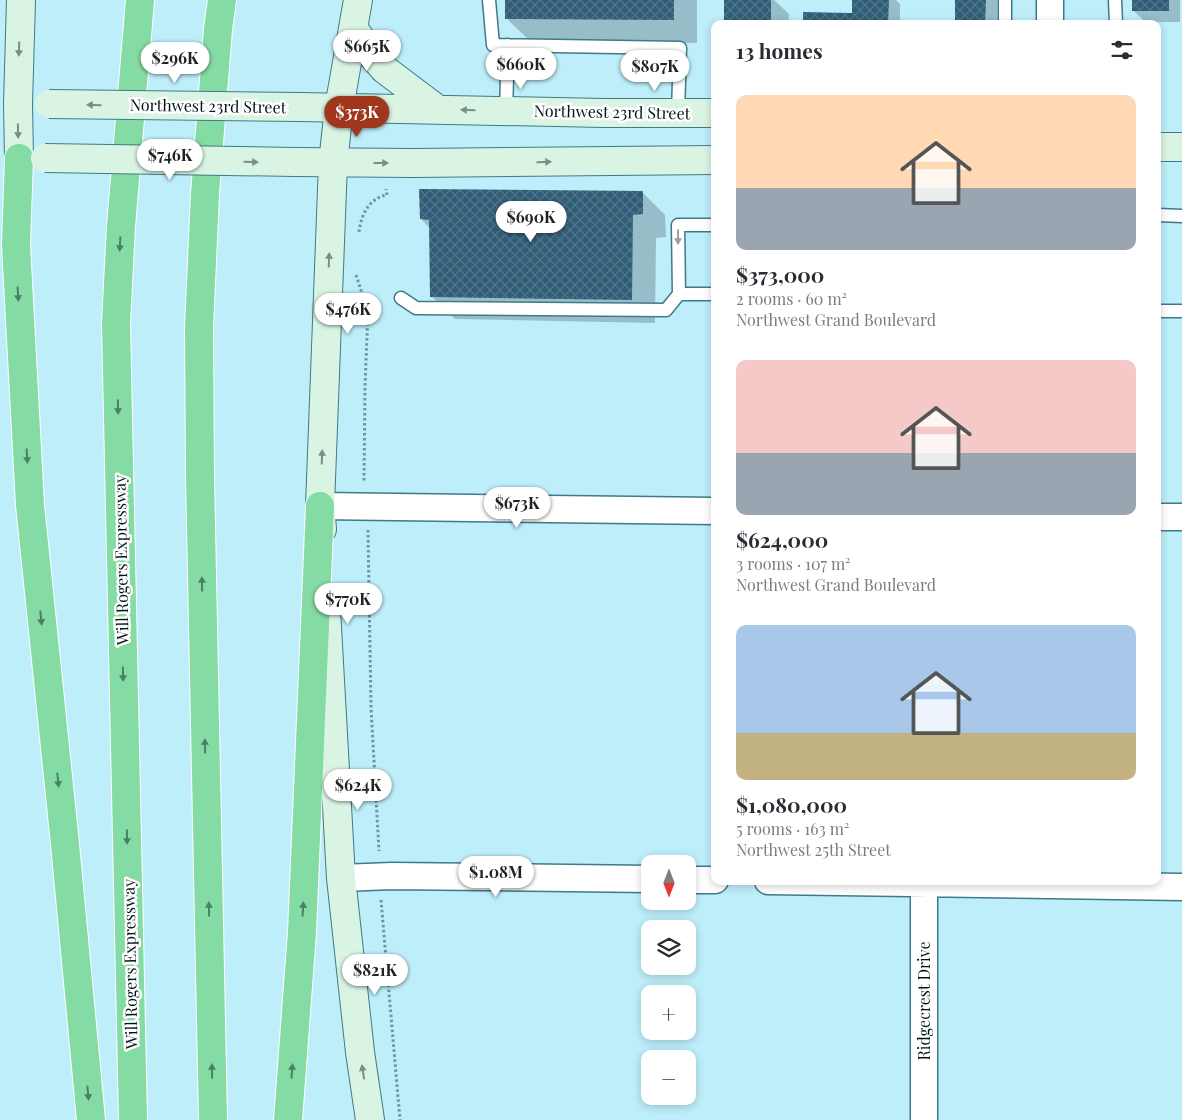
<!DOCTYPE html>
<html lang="en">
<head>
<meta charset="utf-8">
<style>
  body { margin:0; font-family:"Playfair Display",serif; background:#f2f2f3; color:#2b2b33; height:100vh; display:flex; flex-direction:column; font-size:19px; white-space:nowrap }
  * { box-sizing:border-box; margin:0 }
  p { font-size:16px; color:#7c7c81 }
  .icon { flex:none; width:28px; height:28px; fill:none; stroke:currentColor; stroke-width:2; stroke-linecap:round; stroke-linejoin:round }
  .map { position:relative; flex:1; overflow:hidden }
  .sheet { position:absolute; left:711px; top:20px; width:450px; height:865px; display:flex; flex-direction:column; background:#fff; border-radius:10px; box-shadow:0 2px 8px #0003 }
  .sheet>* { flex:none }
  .needle { width:32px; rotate:180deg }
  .controls { position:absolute; left:641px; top:855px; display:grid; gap:10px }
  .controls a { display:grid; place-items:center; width:55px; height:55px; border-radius:10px; background:#fff; box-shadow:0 2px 8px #0003; font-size:25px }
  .price { position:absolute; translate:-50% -42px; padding:0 11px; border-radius:18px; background:#fff; color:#222; font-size:16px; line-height:32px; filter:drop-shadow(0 1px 2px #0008) }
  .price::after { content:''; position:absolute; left:50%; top:30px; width:15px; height:11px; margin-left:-8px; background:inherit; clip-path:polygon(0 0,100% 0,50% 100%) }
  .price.active { background:#a0371d; color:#fff }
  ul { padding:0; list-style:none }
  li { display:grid; align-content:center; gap:10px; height:265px; padding:0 25px }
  li span { display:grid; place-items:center; height:155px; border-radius:10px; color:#555 }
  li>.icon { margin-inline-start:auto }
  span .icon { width:90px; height:90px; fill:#fffc; stroke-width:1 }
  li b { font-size:21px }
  h2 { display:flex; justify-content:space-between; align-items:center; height:60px; padding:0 25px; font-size:21px }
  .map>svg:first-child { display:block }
</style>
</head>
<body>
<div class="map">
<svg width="1182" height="1120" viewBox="0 0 1182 1120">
  <defs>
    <pattern id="building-cross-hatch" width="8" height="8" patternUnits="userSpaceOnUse" patternTransform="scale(1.25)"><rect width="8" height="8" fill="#305e78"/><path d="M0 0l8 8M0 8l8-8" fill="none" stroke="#507488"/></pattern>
  </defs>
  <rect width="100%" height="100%" fill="#bdeefa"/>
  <path fill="#0003" d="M506,0H697V43L530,41L506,18Z
    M725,0H774L789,14L788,24H725Z
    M853,0H896L900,4V24H805L853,15Z
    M957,0H997V24H956Z
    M1133,0H1180V22H1145L1133,10Z
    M642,192L665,215L666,237L656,238L655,323L455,319L431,296L430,228L421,219Z"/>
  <path fill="url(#building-cross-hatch)" d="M505,0H674V20L505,19Z
    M724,0H771V24H724Z
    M852,0H889L888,24H803V12L852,13Z
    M955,0H986L985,24H955Z
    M1132,0H1169V11H1132Z
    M419,189L643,191V214L633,215L632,300L430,297L429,220L420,219Z"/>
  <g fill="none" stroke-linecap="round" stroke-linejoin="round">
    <g stroke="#3f7a88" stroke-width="15">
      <path id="lane" d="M489,0L493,45L680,48L678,113
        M1005,0V24
        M1115,0L1116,24
        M506,111L508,45
        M1158,215L1182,216
        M715,225H678L679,294H715
        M401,298L416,308L666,310L679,294
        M1158,311H1182"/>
    </g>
    <g stroke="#3f7a88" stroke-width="29">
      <path id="street" d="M1050,0V24
        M320,506L715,511
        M1158,517H1182
        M341,878L392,876L650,879
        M688,880H715
        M768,881L1182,887
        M924,1120V881"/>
    </g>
    <g stroke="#3f7a88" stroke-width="30">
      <path id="secondary" d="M354,29L372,55L384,69L437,109
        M301,107L604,113H715
        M1158,147H1182
        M19,158L18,104L21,0
        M295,162L412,163L715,160
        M322,529L320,506L333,163L339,108L358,0
        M326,609L341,878L360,1052L370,1120"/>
    </g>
    <g stroke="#fff" stroke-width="30">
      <path id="highway" d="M19,158L16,245L30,505L65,844L91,1120
        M133,1120L116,323L121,226L140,0
        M213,1120L200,476L199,328L205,194L218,29L222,0
        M288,1120L302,932L320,506"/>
    </g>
    <path stroke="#70959e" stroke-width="3" stroke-dasharray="2.5 2.5" stroke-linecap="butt" d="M359,232C361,215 369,198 387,195L386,189
      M356,275L368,312L365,386L364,482
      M368,530L371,707L379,851
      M381,900L400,1120"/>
    <use href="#lane" stroke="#fff" stroke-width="12"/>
    <use href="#street" stroke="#fff" stroke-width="26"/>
    <use href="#secondary" stroke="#daf4e3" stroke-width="28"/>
    <use href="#highway" stroke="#84dba3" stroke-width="28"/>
    <g stroke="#3f7a88" stroke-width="30" stroke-linecap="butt">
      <path id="secondary-bridge" d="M49,104L301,107
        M45,158L295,162"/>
    </g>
    <use href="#secondary-bridge" stroke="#daf4e3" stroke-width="28"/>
  </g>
  <defs><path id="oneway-solid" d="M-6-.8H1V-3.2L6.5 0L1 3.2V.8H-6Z" transform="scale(1.25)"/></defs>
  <g fill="#788f88">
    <use href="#oneway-solid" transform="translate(19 49) rotate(92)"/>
    <use href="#oneway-solid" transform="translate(94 105) rotate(-179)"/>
    <use href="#oneway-solid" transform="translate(468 110) rotate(-179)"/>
    <use href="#oneway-solid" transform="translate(18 131) rotate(89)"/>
    <use href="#oneway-solid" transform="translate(251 162) rotate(1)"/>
    <use href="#oneway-solid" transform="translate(544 162) rotate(-1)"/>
    <use href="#oneway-solid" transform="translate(381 163)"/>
    <use href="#oneway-solid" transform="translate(329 260) rotate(-88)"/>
    <use href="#oneway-solid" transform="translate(322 457) rotate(-88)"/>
    <use href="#oneway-solid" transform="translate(363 1072) rotate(-99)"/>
  </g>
  <use fill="#99a1a3" href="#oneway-solid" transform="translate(678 237) rotate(90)"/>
  <g fill="#498165">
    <use href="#oneway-solid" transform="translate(120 244) rotate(93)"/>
    <use href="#oneway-solid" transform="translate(18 294) rotate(87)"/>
    <use href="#oneway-solid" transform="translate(118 407) rotate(89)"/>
    <use href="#oneway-solid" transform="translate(27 456) rotate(87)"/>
    <use href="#oneway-solid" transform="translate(202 584) rotate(-91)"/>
    <use href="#oneway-solid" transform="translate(41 618) rotate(84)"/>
    <use href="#oneway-solid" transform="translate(123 674) rotate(89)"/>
    <use href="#oneway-solid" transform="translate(205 746) rotate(-91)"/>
    <use href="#oneway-solid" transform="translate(58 780) rotate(84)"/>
    <use href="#oneway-solid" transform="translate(127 837) rotate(89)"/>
    <use href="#oneway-solid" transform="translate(209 909) rotate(-91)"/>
    <use href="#oneway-solid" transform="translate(303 909) rotate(-87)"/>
    <use href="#oneway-solid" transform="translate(212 1071) rotate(-91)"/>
    <use href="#oneway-solid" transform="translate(292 1071) rotate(-86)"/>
    <use href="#oneway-solid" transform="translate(88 1093) rotate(85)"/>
  </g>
  <g text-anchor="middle" stroke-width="5" stroke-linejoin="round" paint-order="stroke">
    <g font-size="16" fill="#001419" stroke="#fff">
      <text transform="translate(208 106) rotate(1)" y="6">Northwest 23rd Street</text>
      <text transform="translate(612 112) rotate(1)" y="6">Northwest 23rd Street</text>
      <text transform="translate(121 560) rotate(-91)" y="6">Will Rogers Expressway</text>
      <text transform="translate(130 964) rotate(-91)" y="6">Will Rogers Expressway</text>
      <text transform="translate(924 1001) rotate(-90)" y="6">Ridgecrest Drive</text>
    </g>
  </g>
</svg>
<div class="controls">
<a><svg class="needle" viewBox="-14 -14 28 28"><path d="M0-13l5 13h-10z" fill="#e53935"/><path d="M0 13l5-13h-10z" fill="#7c7c81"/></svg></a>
<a><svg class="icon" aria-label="layers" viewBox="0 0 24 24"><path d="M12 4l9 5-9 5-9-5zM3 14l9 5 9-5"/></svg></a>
<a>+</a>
<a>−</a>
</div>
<b class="price" style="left:367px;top:72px">$665K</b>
<b class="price" style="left:175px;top:84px">$296K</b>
<b class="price" style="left:521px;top:90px">$660K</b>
<b class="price" style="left:655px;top:92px">$807K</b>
<b class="price active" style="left:357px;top:138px">$373K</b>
<b class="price" style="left:170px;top:181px">$746K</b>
<b class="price" style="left:531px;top:243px">$690K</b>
<b class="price" style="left:348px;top:335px">$476K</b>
<b class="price" style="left:517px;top:529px">$673K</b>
<b class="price" style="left:348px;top:625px">$770K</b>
<b class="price" style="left:358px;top:811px">$624K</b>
<b class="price" style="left:496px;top:898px">$1.08M</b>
<b class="price" style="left:375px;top:996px">$821K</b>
<section class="sheet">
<h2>13 homes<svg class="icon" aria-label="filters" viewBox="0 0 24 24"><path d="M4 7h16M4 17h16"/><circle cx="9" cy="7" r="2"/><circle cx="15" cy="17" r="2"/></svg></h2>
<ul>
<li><span style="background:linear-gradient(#ffd9b3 60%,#9aa5b1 0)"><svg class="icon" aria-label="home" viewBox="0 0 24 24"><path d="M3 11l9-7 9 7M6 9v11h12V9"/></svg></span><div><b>$373,000</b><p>2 rooms · 60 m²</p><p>Northwest Grand Boulevard</p></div></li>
<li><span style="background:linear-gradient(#f6c9c9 60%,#9aa5b1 0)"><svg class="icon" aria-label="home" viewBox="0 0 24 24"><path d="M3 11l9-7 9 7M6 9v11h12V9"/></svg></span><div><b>$624,000</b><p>3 rooms · 107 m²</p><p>Northwest Grand Boulevard</p></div></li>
<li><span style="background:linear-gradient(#a9c7e8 70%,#c2b280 0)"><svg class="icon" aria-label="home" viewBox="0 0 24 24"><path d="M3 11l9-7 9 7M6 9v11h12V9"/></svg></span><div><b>$1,080,000</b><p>5 rooms · 163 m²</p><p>Northwest 25th Street</p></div></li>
</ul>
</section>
</div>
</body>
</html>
